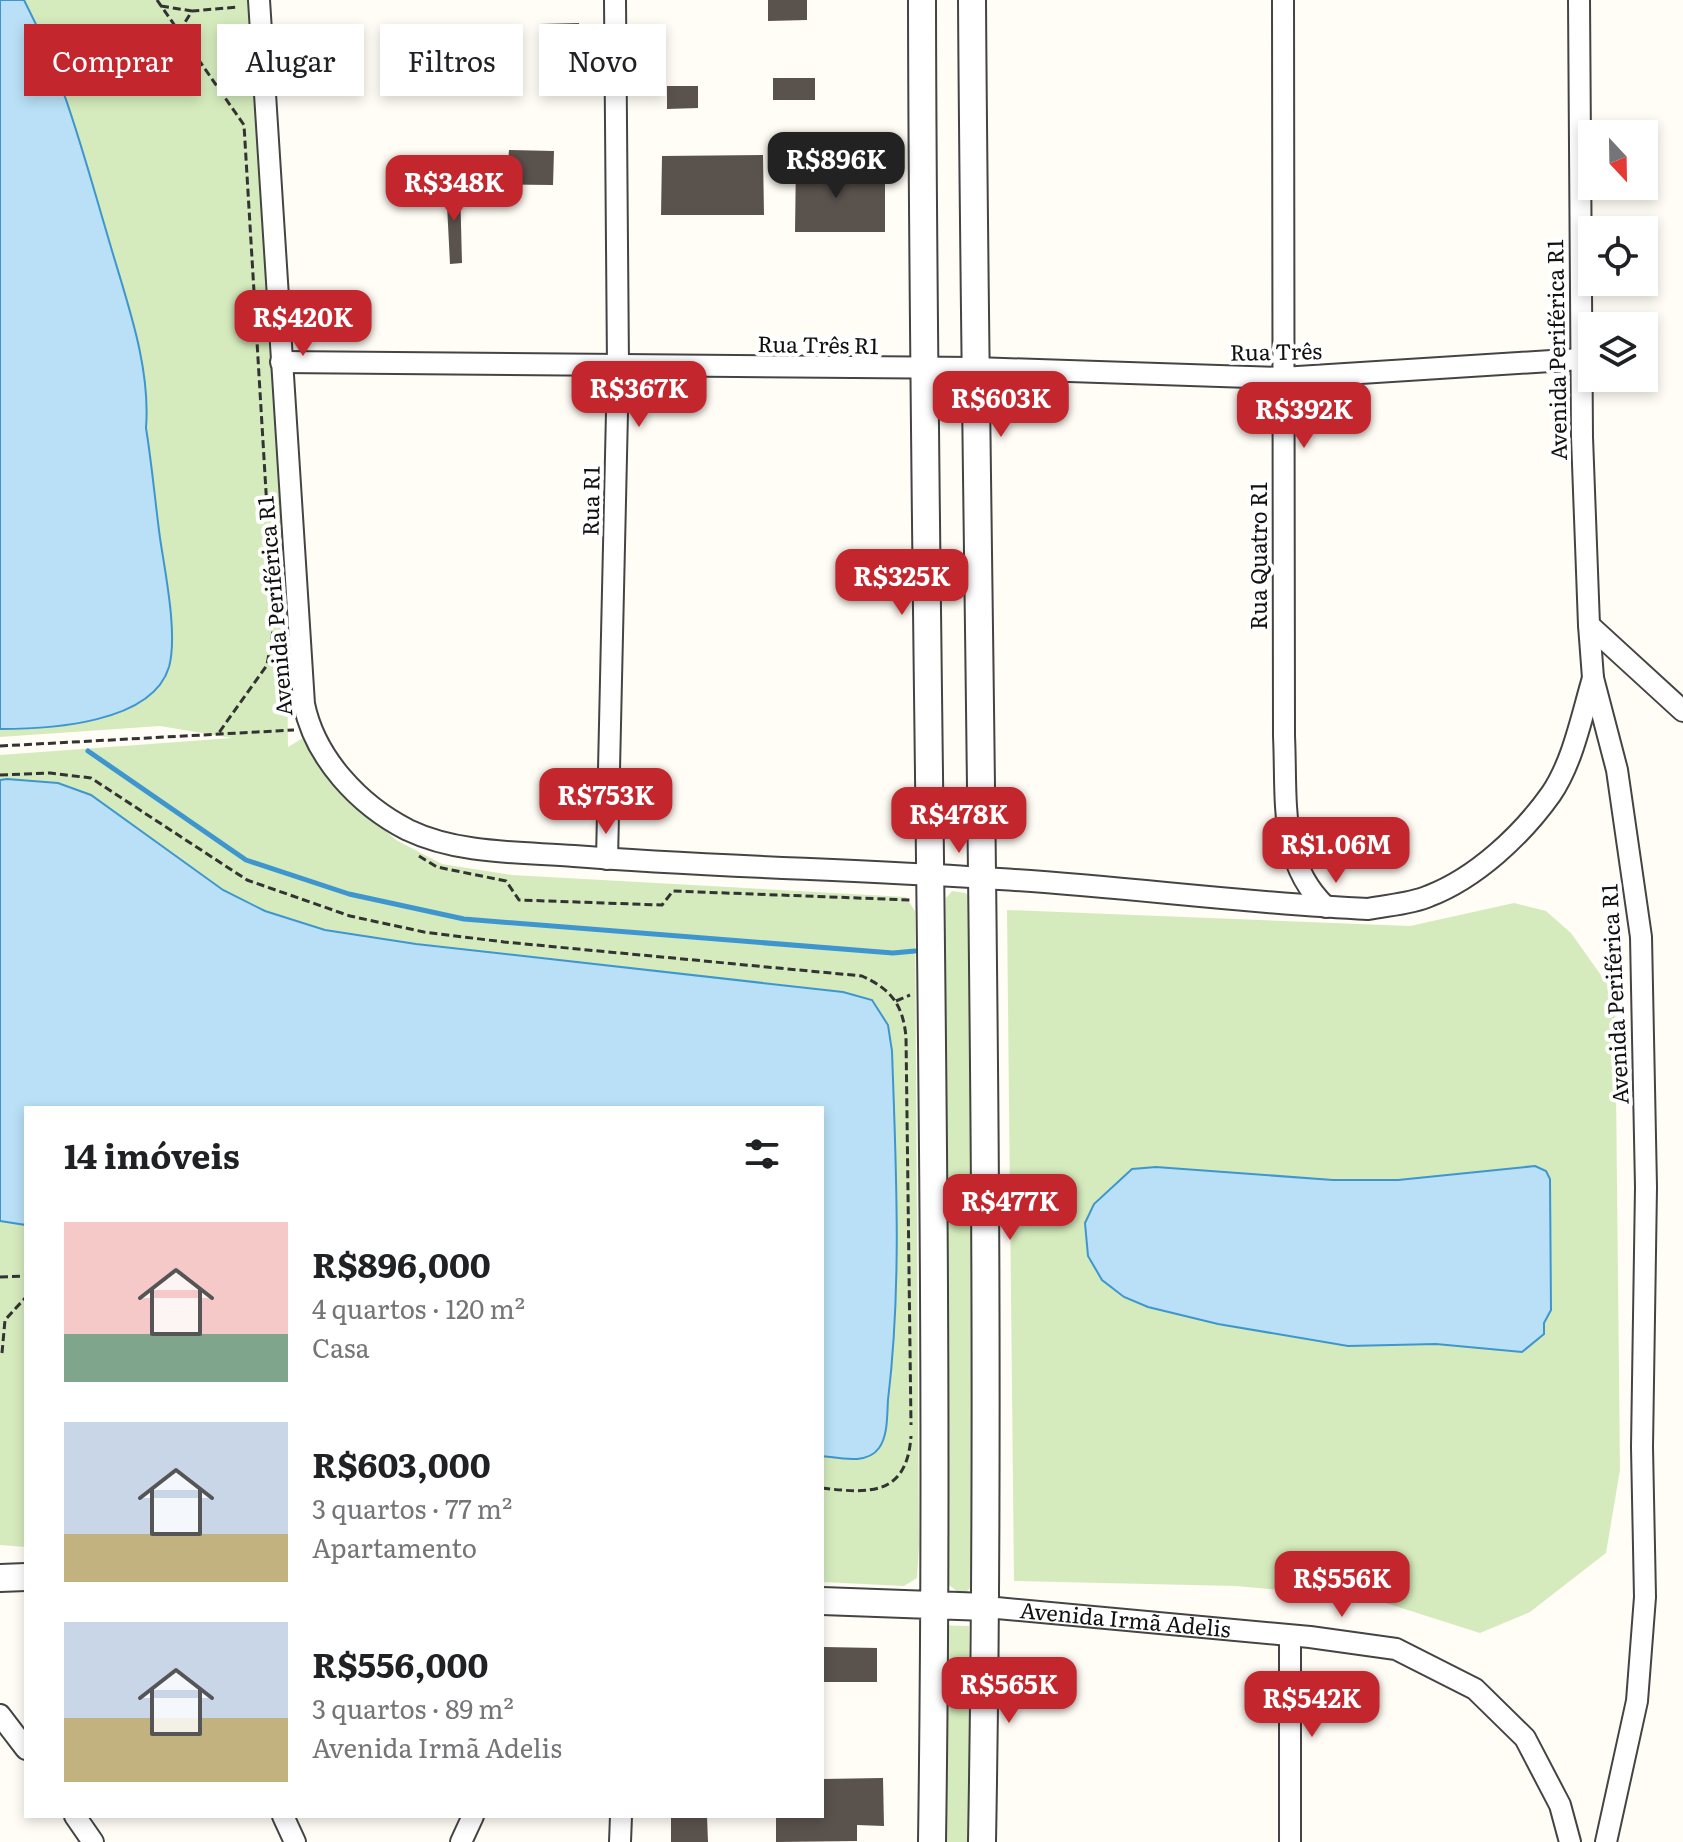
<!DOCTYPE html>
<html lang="pt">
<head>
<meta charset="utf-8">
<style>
  body { margin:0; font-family:Literata,serif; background:#f6f6f6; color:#202124; height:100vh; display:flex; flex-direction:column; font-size:30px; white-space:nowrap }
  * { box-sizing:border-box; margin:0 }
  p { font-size:26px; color:#757577 }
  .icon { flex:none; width:44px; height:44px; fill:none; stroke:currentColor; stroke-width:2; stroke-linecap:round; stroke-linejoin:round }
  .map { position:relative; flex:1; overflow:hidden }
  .side { position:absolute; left:24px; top:1106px; width:800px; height:712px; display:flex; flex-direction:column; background:#fff; border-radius:0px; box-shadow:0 4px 12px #0003 }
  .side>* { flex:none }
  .guide { position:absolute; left:24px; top:24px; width:800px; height:72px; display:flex; gap:16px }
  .needle { width:52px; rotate:158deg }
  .fabs { position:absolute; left:1578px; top:120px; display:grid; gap:16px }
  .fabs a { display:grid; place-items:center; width:80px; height:80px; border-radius:0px; background:#fff; box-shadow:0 4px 12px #0003; font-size:40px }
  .price { position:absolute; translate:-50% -68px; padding:0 18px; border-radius:16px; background:#c4262e; color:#fff; font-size:26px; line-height:52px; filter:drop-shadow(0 2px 4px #0008) }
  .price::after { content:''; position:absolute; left:50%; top:48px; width:24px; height:18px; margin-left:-12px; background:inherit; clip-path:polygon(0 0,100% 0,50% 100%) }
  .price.selected { background:#222; color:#fff }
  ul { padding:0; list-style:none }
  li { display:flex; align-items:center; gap:24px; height:200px; padding:0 40px }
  li span { display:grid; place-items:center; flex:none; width:224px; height:160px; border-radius:0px; color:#555 }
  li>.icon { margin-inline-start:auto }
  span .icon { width:96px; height:96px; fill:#fffc; stroke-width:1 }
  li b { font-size:34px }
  h2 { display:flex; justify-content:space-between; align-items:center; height:96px; padding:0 40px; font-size:34px }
  .chip { padding:0 28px; border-radius:0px; background:#fff; box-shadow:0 4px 12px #0003; font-size:28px; line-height:72px }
  .chip.selected { background:#c4262e; color:#fff }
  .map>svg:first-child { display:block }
</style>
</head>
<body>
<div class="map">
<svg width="1683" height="1842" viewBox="0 0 1683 1842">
  <rect width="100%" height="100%" fill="#fffdf5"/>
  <path fill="#d5ebbd" d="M0,0H249L286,587L288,747L303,738L342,793L396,840L442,864L512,875L906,897L915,911L919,1546L917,1578L904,1586L822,1582V1108H26V1547L0,1545V755L232,738L160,726L0,737Z
    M952,891L965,893L970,897L972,1585L967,1592L959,1593L949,1585C943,1356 942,1127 946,898Z
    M1514,903L1546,911L1571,933L1615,995L1620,1470L1606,1553L1530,1612L1480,1633L1370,1598L1236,1586L1014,1581L1007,910L1410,926Z
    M930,1625L969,1626L971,1842H929Z"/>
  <path fill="#b9e0f7" stroke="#3f96cf" stroke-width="2" d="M0,0H24C63,75 84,156 108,237C125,297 151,364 146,428C152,465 155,501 160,538C165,572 178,634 169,667C152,724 48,729 0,729Z
    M7,779L58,783L91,795L223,890L265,911L325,930L416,944L843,992L872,1000L888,1025L892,1051C896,1167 902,1284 888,1400C887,1415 888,1436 879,1448C867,1465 840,1458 822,1456V1108H26V1225L0,1221V780Z
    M1535,1166L1546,1171L1550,1179L1551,1310L1544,1323V1334L1522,1352L1436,1344L1348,1346L1218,1324L1148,1307L1124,1297L1102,1280L1088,1256L1085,1223L1094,1204L1132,1169L1156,1167L1333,1180H1398Z"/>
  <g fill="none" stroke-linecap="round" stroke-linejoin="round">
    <path stroke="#3f96cf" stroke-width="5" d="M88,751L246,860L349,894L464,919L893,953L915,951"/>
  </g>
  <path fill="#5a524d" d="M768,0H807V20L768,21Z
    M579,23L580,54L540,55L539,24Z
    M773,78H815V100H773Z
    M667,86H698V108L667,109Z
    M509,150L554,151L553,185L473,184L474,161H508Z
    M763,155L764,215H661L662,156Z
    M796,158H838V180H885V232H795Z
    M446,185H460L462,263L450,264Z
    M824,1647L877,1648V1682H824Z
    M883,1778L884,1826L857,1825V1841L776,1842V1816H822V1779Z
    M671,1816H707L708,1842H671Z"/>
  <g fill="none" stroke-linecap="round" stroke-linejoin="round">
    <g stroke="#444" stroke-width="24">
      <g id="minor">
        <path d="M259,0L304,704C315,758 359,805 408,830C458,854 519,852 574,856C710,867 847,869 983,878C1112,885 1240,903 1368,909C1388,905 1411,904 1429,896C1476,878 1522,835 1551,794C1573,762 1582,715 1593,678"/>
        <path d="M1283,0L1284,736C1287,798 1278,862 1326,907"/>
        <path d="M1579,0L1582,437L1589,625L1593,678L1617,770L1641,937L1646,1187L1642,1447L1645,1597L1637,1701L1606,1842"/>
        <path d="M281,362L975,368L1282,378L1582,359"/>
        <path d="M1589,625L1683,711"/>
        <path d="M607,859L618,367L615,0"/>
        <path id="s1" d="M986,1607L1310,1637L1396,1649L1475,1689L1525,1738L1560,1805L1570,1842"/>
        <path d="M1290,1636V1842"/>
        <path d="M0,1715L26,1749"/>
        <path d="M75,1816L93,1842"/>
        <path d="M283,1816L295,1842"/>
        <path d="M461,1842L473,1816"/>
        <path d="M620,1842L621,1816"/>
      </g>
    </g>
    <g stroke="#444" stroke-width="30">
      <path id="tertiary" d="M922,0C923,614 941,1228 932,1842
        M972,0C976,614 993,1228 982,1842
        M0,1578L26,1577
        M822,1601L986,1607"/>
    </g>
    <path stroke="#333" stroke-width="3" stroke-dasharray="8 4" stroke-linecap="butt" d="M157,0L244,125L274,625L267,665L218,734
      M161,6L192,11
      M179,32L192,11L239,7
      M271,650L282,655
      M0,746L294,730
      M0,775L50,773L91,778L247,880L350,916L424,932L504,942L862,976C891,989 903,1005 906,1037L911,1425
      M419,856L437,867L506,881L519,900L662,905L673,891L911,900
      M896,1001L910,995
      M0,1277L26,1276
      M2,1353L5,1320L26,1297
      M822,1488C871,1494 907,1495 911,1436"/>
    <use href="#minor" stroke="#fff" stroke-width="20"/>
    <use href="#tertiary" stroke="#fff" stroke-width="26"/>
  </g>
  <g text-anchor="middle" stroke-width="8" stroke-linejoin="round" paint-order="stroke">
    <g font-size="22" fill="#111" stroke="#fff">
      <text transform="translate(818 345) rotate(1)" y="8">Rua Três R1</text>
      <text transform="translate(1557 350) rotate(-91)" y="8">Avenida Periférica R1</text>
      <text transform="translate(1276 352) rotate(-1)" y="8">Rua Três</text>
      <text transform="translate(591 501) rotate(-89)" y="8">Rua R1</text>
      <text transform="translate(1259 556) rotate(-90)" y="8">Rua Quatro R1</text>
      <text transform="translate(275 606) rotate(-95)" y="8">Avenida Periférica R1</text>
      <text transform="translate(1615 994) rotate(-93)" y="8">Avenida Periférica R1</text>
      <text dy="8" stroke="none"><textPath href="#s1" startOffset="140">Avenida Irmã Adelis</textPath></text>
    </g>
  </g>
</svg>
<div class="fabs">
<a><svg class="needle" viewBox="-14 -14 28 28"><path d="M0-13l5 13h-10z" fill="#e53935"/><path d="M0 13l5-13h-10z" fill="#757577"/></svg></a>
<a><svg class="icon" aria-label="locate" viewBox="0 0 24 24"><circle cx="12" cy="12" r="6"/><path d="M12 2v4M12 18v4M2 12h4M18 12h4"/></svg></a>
<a><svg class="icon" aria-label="layers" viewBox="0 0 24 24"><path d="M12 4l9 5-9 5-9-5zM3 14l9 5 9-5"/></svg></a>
</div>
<b class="price selected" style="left:836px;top:200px">R$896K</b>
<b class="price" style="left:454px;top:223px">R$348K</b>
<b class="price" style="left:303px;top:358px">R$420K</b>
<b class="price" style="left:639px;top:429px">R$367K</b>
<b class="price" style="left:1001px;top:439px">R$603K</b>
<b class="price" style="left:1304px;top:450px">R$392K</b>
<b class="price" style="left:902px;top:617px">R$325K</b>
<b class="price" style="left:606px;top:836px">R$753K</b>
<b class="price" style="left:959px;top:855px">R$478K</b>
<b class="price" style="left:1336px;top:885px">R$1.06M</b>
<b class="price" style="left:1010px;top:1242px">R$477K</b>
<b class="price" style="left:1342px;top:1619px">R$556K</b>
<b class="price" style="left:1009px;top:1725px">R$565K</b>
<b class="price" style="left:1312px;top:1739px">R$542K</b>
<div class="guide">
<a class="chip selected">Comprar</a>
<a class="chip">Alugar</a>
<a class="chip">Filtros</a>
<a class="chip">Novo</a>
</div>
<section class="side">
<h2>14 imóveis<svg class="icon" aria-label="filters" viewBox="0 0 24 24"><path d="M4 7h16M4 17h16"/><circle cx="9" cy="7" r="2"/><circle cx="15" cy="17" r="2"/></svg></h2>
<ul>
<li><span style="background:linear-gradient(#f6c9c9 70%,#7fa58c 0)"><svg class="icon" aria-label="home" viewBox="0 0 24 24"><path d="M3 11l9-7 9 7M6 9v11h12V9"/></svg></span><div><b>R$896,000</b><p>4 quartos · 120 m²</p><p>Casa</p></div></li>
<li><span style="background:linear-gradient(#c9d6e8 70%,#c2b280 0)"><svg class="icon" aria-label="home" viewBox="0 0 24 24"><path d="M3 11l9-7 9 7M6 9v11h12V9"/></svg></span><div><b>R$603,000</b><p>3 quartos · 77 m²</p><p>Apartamento</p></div></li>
<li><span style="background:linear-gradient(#c9d6e8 60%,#c2b280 0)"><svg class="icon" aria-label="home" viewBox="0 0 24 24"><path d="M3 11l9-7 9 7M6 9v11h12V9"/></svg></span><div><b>R$556,000</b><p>3 quartos · 89 m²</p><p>Avenida Irmã Adelis</p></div></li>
</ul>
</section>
</div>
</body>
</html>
